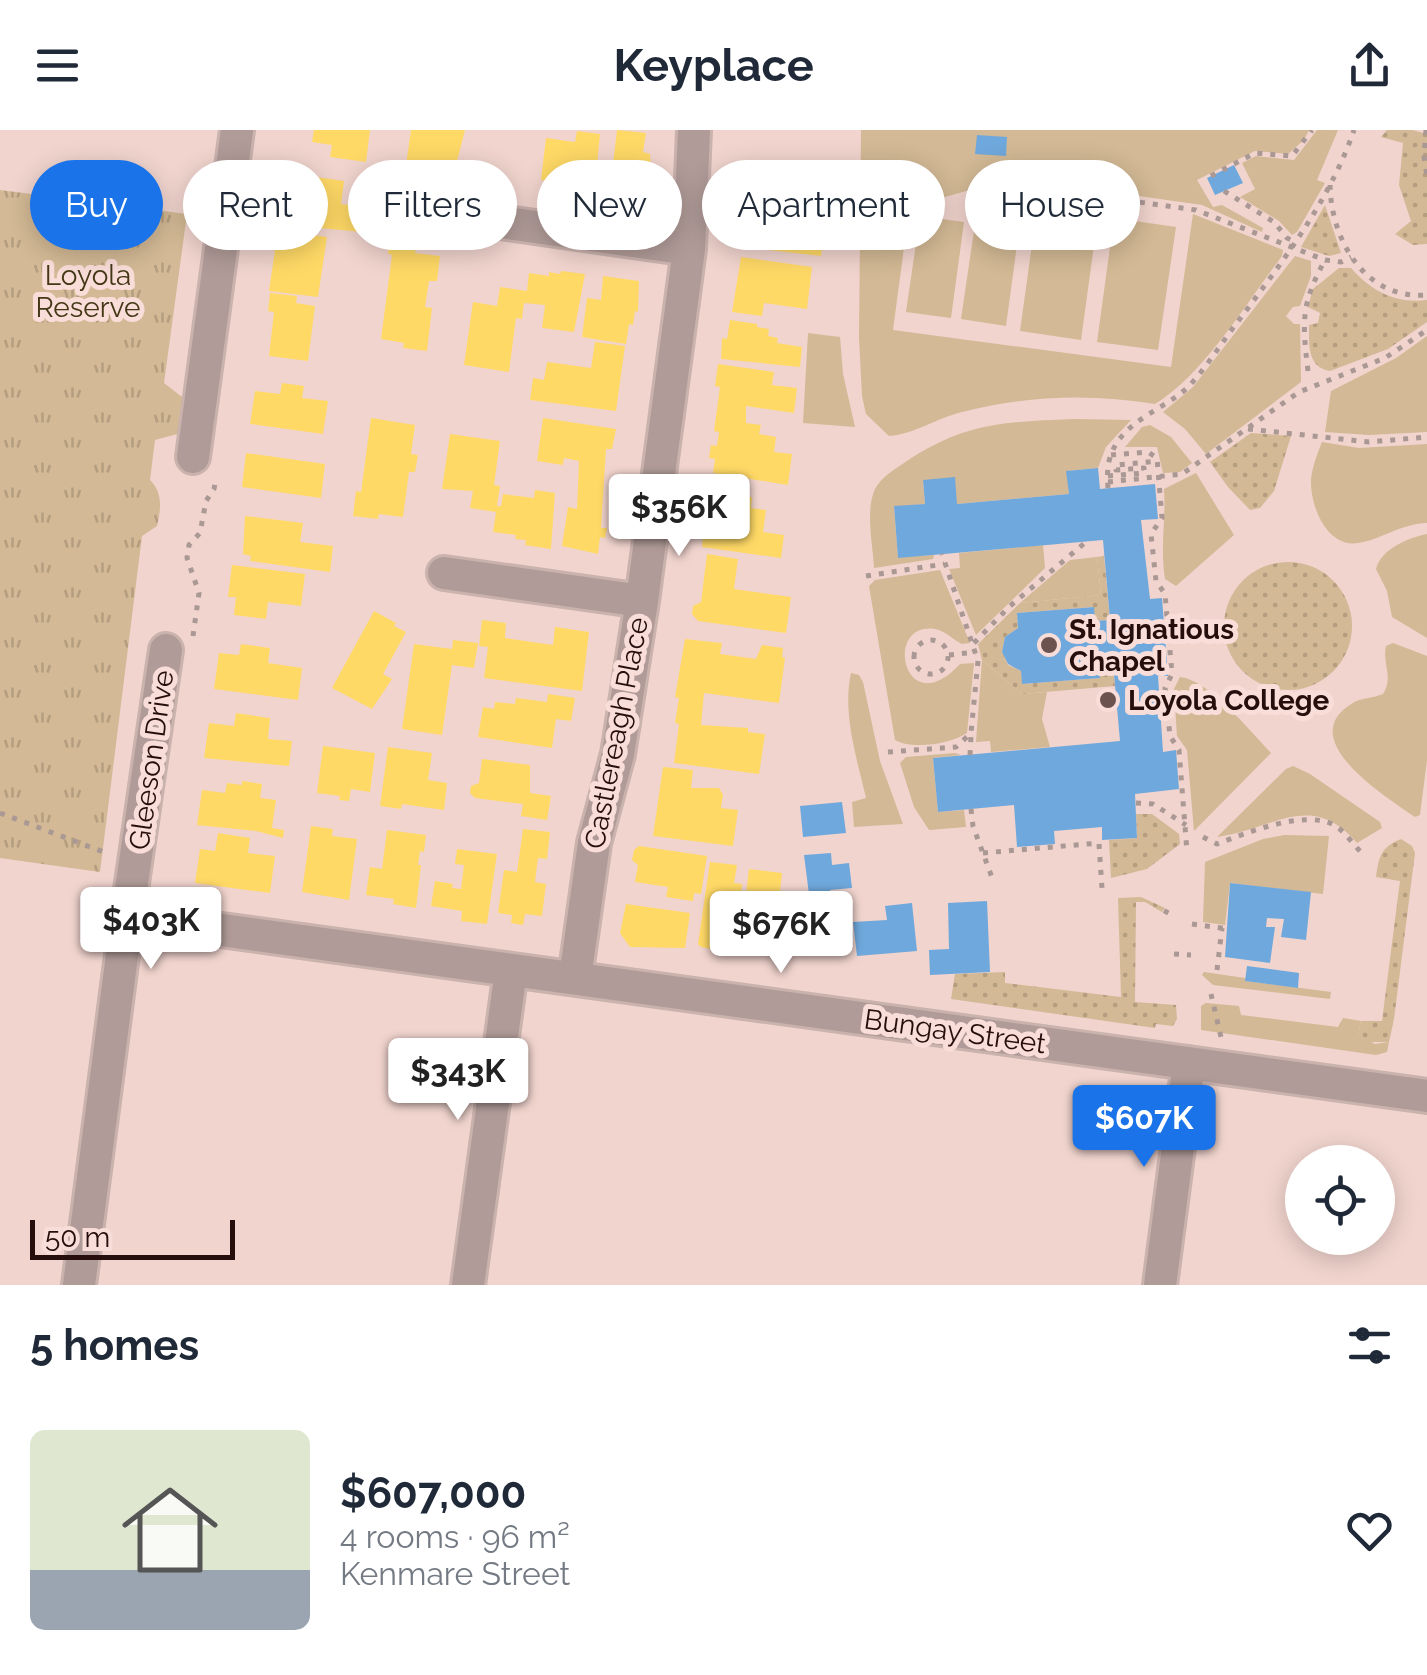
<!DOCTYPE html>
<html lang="en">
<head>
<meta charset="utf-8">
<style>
  body { margin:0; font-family:Raleway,sans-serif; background:#f6f6f7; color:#1f2937; height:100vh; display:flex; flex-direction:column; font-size:38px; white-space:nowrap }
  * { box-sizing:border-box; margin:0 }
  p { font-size:32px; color:#747a83 }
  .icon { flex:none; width:55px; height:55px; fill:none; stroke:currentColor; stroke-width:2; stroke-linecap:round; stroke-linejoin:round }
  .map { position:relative; height:1155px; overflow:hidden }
  .sheet { display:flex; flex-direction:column; background:#fff; flex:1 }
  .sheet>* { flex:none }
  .hud { position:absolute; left:30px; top:30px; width:1368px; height:90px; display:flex; gap:20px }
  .buttons { position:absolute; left:1285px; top:1015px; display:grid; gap:20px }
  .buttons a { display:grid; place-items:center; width:110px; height:110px; border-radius:50%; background:#fff; box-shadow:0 5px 25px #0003; font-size:50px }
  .scale { position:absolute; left:30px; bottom:25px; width:205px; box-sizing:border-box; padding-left:10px; border:5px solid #250e0b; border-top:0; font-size:28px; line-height:35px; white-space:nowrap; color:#250e0b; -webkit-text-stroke:8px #f9ddd9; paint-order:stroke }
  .price { position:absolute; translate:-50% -85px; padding:0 22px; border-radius:10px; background:#fff; color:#222; font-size:32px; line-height:65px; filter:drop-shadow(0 2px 5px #0008) }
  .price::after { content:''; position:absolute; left:50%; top:60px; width:30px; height:22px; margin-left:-15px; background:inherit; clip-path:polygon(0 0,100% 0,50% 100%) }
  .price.current { background:#1a73e8; color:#fff }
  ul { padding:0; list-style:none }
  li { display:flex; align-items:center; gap:30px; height:250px; padding:0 30px }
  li+li { border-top:2px solid #e0e1e3 }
  li span { display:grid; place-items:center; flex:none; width:280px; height:200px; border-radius:15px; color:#555 }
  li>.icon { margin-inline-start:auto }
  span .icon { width:120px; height:120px; fill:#fffc; stroke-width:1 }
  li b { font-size:42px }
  h2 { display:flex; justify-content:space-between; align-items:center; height:120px; padding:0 30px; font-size:42px }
  .tag { padding:0 35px; border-radius:45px; background:#fff; box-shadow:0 5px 25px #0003; font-size:35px; line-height:90px }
  .tag.current { background:#1a73e8; color:#fff }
  header { display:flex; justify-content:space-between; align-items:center; height:130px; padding:0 30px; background:#fff; font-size:45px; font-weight:700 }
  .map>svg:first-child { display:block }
</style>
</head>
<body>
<header><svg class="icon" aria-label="menu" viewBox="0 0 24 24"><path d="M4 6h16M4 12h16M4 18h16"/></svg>Keyplace<svg class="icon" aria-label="share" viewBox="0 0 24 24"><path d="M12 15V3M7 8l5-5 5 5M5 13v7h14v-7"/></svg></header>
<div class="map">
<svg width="1427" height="1155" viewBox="0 0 1427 1155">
  <defs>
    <pattern id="park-tufts" width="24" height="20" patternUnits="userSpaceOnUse" patternTransform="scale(2.5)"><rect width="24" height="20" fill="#d3b995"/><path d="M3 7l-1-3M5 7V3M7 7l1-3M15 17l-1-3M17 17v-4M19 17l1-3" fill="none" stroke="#b59e7f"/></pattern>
    <pattern id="garden-dots" width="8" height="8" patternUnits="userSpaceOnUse" patternTransform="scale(2.5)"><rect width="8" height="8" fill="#d3b995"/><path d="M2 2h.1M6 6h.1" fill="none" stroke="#b59e7f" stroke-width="1.8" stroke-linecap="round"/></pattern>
  </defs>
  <rect width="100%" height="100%" fill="#f1d4ce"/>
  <path fill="#d3b995" d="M861,0H1309L1304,10L1288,24L1255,21L1197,50L1213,77L1222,75L1263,98L1262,102L1202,75L1012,48L938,69L911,65L893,200L1171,237L1193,84L1283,120L1282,126C1246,173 1205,243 1155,274C1090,263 1025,266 962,282C937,288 915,304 889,306L866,284L862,266L859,208Z
    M1317,0H1338L1317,50L1325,53L1297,102L1292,105L1279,91L1240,67L1255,59L1242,33L1256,26L1294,30Z
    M1037,78L1098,86L1081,210L1020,201Z
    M920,86L964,92L951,188L906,182Z
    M1114,88L1176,97L1158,220L1097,212Z
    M975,94L1019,100L1006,196L961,189Z
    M1295,126L1311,131V146L1300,176L1293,177L1286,186L1294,194H1300L1301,252L1206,324L1185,299L1163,282L1193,257Z
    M808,203L840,207L843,244L855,297L803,293Z
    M1427,206V302L1369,305L1325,302L1331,261L1396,228Z
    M1075,289L1131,290L1106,317L1098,338L1067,341L1069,364L957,374L923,350L925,374L894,377L898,427L934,425L933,429L874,438C873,415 865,381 875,359C881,348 893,340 904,333C965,292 1004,292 1075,289Z
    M1150,295L1171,307L1192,333L1180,342L1163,343L1157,317H1125L1142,297Z
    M1322,312L1359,318L1427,314V393C1399,394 1381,410 1358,413C1327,418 1310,376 1311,350C1312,337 1317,325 1322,312Z
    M1196,343L1234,405L1176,456L1165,449C1160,417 1166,391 1164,359Z
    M1427,404V508L1392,487L1387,461L1376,439C1381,419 1408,408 1427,404Z
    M1043,415L1045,438L976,505L949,439L960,438L959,423Z
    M1097,427L1101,465L1020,473L1070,430Z
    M940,440L970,513L962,514C953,510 946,501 935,499C882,491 904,595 960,534L974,533L967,603C950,614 913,620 895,610L869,456L875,450Z
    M1393,513L1427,526V630L1420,685L1415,687C1388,668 1291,609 1353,573C1360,568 1374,568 1383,564C1394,547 1382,534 1386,516Z
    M982,530L1022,564L1047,562L1042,589L1050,617L991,622L990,611L976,612Z
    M851,543L859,545L863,552L880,631L903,694L854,697L852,672L866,668C857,628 842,584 851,543Z
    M1180,547C1209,550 1250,601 1271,623L1194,701L1187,620L1177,606L1174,559Z
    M955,623L961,625L933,628L938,682L964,680L966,697L929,700L914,677L900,633L906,627Z
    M1293,636L1310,644L1380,692L1382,698L1357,713C1311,659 1272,700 1217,707L1286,639Z
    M1284,705L1329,706L1323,764L1230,753L1225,795L1203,792L1205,732L1263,709Z
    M1204,842L1245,848L1246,851L1331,862L1330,869L1213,855L1202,845Z
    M1206,873L1239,876L1241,885L1338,897L1343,888L1361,891L1358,905L1375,914L1389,912L1387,922L1376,925L1201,900V876Z"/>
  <path fill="url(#park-tufts)" d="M0,60L187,84L164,253L186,270L181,303L155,310L150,350C163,363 161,379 157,396L142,406L100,742L0,728Z"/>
  <path fill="url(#garden-dots)" d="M1387,0H1412L1427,4V114L1413,115L1395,104L1411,91L1399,55L1403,13L1381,7Z
    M1325,75L1341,123L1329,126L1301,117Z
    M1339,138H1351C1371,161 1396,174 1427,170V192L1388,219L1330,241C1307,237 1309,215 1309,195L1318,193L1320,183L1308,177L1313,159Z
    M1251,303L1291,306L1274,361L1260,378L1250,380L1228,357L1210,332Z
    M1104,426L1110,490L1095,491L1093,477L1017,483L1018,498L1005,507L1002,522L1008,535L1021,541L1023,554L1099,548L1098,534L1113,533L1115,556L1022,564L982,530L978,514L1020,473L1101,465L1097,427Z
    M1224 496a64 64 0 1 1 128 0a64 64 0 1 1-128 0Z
    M1136,684H1152L1179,704L1180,714L1147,739L1111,748L1109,710L1137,708Z
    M1401,709L1412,716L1415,723L1394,889L1389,912H1361L1358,905L1361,891H1382L1400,751L1376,747C1379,726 1381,717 1401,709Z
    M1141,767L1165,778L1162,782L1145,772H1136L1135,872L1176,875L1177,889L1173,896L1156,894L1155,898L951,869L955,844L1005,842V853L1121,867L1118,768Z"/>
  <path fill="#ffd966" d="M314,0H370L366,32L330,27L332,15L312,12Z
    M411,0H465L455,39L460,45L439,58L436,79L430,81L400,77Z
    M617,0L646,3L643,22L650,24L651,39L643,74L600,68L604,36L606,33L613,34Z
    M577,1L600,4L594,67L571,64L572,61L561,60L562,53L541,50L546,8L575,12Z
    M309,46L344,51L341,74L365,77L362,102L277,94L283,56L307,59Z
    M745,53L776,56L773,79L807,83L805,102L823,104L821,126L741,117Z
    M393,91L419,94L415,123L440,126L437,151H429L425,177L432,178L427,221L403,218L404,213L381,209L392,125L388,124Z
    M278,100L327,107L318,167L269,161Z
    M741,127L812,137L807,179L764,173L762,186L732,182Z
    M561,141L585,144L574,202L542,198L545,175L524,173L522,189L516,188L509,242L464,235L473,172L497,176L500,157L527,161L529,143L549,146V142L560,144Z
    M603,146L639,151L638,182L635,181L633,195L629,194L626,214L582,207L587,168L601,170Z
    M270,163L297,166L296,173L315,176L308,231L269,226L274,182L268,181Z
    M730,190L757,194V197L769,199L768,206L778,208L777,213L802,217L800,237L721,229L722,208L727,209Z
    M595,212L625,216L616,281L530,270L533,248L544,250L547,232L591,238Z
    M718,234L774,242L772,255L797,258L794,283L746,276V293L761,295L759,304L776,307L774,322L792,324L788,355L713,343L715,329L709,328L711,315L717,316L719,302L714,301L720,257L715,256Z
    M282,253L304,256L302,268L328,271L323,304L250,294L255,261L280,264Z
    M371,288L415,295L411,324L418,325L415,342H409L403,387L379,384L378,389L353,386L356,361L361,362Z
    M543,288L616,299L612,319H606L601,398H607L605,408L600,407L598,424L562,416L568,377L577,379L579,331L564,328L563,335L537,331Z
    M450,304L500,311L494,355L500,356L497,376H501L503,364L534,368L535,360L555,363L551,419L525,415L526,410L515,409L516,405L493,402L496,382L470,378L473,361L442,359Z
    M246,323L325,334L321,368L242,357Z
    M708,351L739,355L737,366L752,367L751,378L766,380L763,402L784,405L781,428L702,417Z
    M245,386L303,393L300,412L333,416L330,442L250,431L251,426L243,424Z
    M707,424L738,429L734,459L791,467L786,503L698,491L692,484L693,476L701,472Z
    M232,435L305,444L301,476L268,472L266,489L234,485L236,467H228Z
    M374,481L396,493L394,496L406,502L383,544L392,549L372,579L332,558Z
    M482,490L506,493L505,508L553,515L555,497L589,502L582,561L484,548L488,517L479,516Z
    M685,509L722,513L720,524L756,529L762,515L783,518L782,527L785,528L779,573L704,563L701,595L748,598V602L765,604L759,644L674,633L679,594L675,593L679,568L675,567Z
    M453,510L478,513L474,538L452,535L442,605L402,599L414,514L452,519Z
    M241,514L270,518L268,533L302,538L298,570L214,559L219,523L239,525Z
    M548,564L575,568L571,591L556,589L552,618L478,607L483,577L494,579L495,572L515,574L516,568L547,572Z
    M236,583L270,588L268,609L292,611L289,636L204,628L209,593L234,596Z
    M323,616L375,623L370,662L351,659L349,671L339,670L340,666L317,663Z
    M388,617L432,623L428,650L447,653L444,680L402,674L401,679L380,676Z
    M482,629L530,635V663L551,666L547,690L521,686L523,674L475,668L470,663L471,656L479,653Z
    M663,637L693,640L691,658H719L723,665L721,678L738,680L733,716L653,706Z
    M242,651L262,654L260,668L276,670L272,698L284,700L283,708L256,701L197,695L202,660L225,663L227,653L242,655Z
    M311,696L333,699L332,706L357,709L349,770L302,762Z
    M523,699L550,702L547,729L538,728L535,752L546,754L542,786L525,784L523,795L511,793L512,785L498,783L504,740L517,742Z
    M387,700L426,705L424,722L420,721L418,735H421L416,778L393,774L394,769L366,765L370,737L382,739Z
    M218,703L250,708L248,723L275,726L270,763L195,753L200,719L215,721Z
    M639,716L707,726L701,764L694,763L693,771L666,767L668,757L635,752L638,735L632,730L634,720Z
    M457,719L497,724L487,794L461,791L462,781L431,776L435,751L453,754L452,758L461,759L464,735L455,734Z
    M710,732L737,735L734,753L742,754L736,817L723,815L722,821L701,817L698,814Z
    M749,739L782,743L776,797L780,798L777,826L739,824Z
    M626,774L690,783L685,818L630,817L620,803Z"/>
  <path fill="#6fa8dc" d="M977,5L1007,7L1006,26L975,24Z
    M1234,35L1243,53L1215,65L1207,48Z
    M1098,338L1100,359L1155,354L1158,389L1141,390L1150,469L1162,468L1168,546H1158L1163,622L1176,620L1179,659L1135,664L1137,708L1102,710V697L1054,701L1055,714L1017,717L1014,675L938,682L933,628L1120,611L1113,533L1098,534L1100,548L1022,554L1021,541L1008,534L1002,522L1005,507L1018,498L1017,483L1094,477L1095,491L1110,490L1103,410L898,428L894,376L925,374L923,350L955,347L957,374L1069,364L1066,341Z
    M842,672L846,703L803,707L800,676Z
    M831,723L832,735L849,733L852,758L830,760L832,778L811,780L804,725Z
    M1230,753L1311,762L1306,810L1281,807L1284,789L1267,788L1266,797H1275L1270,833L1225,827Z
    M987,771L990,842L930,845L929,820L949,819L948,773Z
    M912,773L917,821L857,826L853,792L887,790L885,776Z
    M851,784L853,808L814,811L811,788Z
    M1247,836L1299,843L1298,858L1245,851Z"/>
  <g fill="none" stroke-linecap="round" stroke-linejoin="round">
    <g stroke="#cab2ad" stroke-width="38">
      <path id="street" d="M493,91L689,119
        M193,327L237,0
        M444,443L642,471
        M127,787L1427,966
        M575,848L594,713L618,624L642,471L689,119L694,0
        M79,1155L127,787L166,520
        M468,1155L511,840
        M1160,1155L1189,933"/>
    </g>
    <path stroke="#aa9895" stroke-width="5" stroke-dasharray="5 8" stroke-linecap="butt" d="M1426,0L1424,26L1427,47
      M1211,46L1255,23L1292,26L1312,0
      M1330,55C1331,110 1365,170 1427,165
      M1024,56L1196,80L1325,130L1341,132L1351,127
      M1224,61L1274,92L1287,108L1296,112
      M1308,241C1302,191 1301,174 1325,130
      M1248,299L1369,312L1427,307
      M1111,325L1148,322L1157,328L1162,388L1151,404L1156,451L1165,464L1172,544L1165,558L1170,606L1179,620L1187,722
      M1108,346L1144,343V338L1116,340V335L1158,331
      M1108,352L1182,344L1299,262L1385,228L1427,200
      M1108,358C1107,340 1107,330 1116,314C1133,287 1166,278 1188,257C1207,237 1222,212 1239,190C1283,131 1330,70 1354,0
      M866,446L944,434
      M193,506L199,463L187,428L189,415L200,403L206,371L214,359L216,348
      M914 527a17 17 0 1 1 34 0a17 17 0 1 1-34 0Z
      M974,513L1010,476L1087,411
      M949,525L976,522
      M888,622L956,617L971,603L978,531L942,424
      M970,625L971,606
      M1136,673L1153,674L1186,695
      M971,679L973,696L994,753
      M0,683L109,724
      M1203,707L1217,714C1246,703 1305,679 1334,695C1345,701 1353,715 1363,724
      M1099,714L1102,758
      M983,723L1099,713
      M1165,784L1171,773
      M1192,794L1229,799
      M1174,824L1191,825
      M1217,840L1222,798
      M1211,864L1221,907"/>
    <use href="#street" stroke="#b09b98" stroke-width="32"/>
  </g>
  <g fill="#6c534f" stroke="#f9ddd9" stroke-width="4">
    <circle cx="1049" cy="515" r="10"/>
    <circle cx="1108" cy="570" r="10"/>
  </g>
  <g text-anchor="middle" stroke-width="10" stroke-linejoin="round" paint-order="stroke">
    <g font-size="28" fill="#433716" stroke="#f9ddd9">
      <text x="88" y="155">Loyola<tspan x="88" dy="32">Reserve</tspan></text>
    </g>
    <g font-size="28" font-weight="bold" fill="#250e0b" stroke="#f9ddd9" text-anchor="start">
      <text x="1069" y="509">St. Ignatious<tspan x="1069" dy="32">Chapel</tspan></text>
      <text x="1128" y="580">Loyola College</text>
    </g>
    <g font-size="28" fill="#250e0b" stroke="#f9ddd9">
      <text transform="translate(616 603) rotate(-79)" y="10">Castlereagh Place</text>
      <text transform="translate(151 630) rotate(-82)" y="10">Gleeson Drive</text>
      <text transform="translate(955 901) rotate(8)" y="10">Bungay Street</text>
    </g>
  </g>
</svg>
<div class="buttons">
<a><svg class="icon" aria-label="locate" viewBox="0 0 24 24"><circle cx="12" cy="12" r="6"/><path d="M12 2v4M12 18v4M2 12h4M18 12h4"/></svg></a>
</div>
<div class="scale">50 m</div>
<b class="price" style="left:679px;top:429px">$356K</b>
<b class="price" style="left:151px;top:842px">$403K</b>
<b class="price" style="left:781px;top:846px">$676K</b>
<b class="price" style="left:458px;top:993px">$343K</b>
<b class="price current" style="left:1144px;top:1040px">$607K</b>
<div class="hud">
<a class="tag current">Buy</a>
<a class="tag">Rent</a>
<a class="tag">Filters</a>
<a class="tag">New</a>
<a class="tag">Apartment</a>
<a class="tag">House</a>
</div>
</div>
<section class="sheet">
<h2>5 homes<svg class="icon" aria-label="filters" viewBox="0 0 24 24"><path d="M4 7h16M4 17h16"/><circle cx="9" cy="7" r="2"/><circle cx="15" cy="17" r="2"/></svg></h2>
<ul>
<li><span style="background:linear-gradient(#dfe7d0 70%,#9aa5b1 0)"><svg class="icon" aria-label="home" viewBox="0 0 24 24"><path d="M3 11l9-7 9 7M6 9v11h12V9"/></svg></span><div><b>$607,000</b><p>4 rooms · 96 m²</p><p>Kenmare Street</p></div><svg class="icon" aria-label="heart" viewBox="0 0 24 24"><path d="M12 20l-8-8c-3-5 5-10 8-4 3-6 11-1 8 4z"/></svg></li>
</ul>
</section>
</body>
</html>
